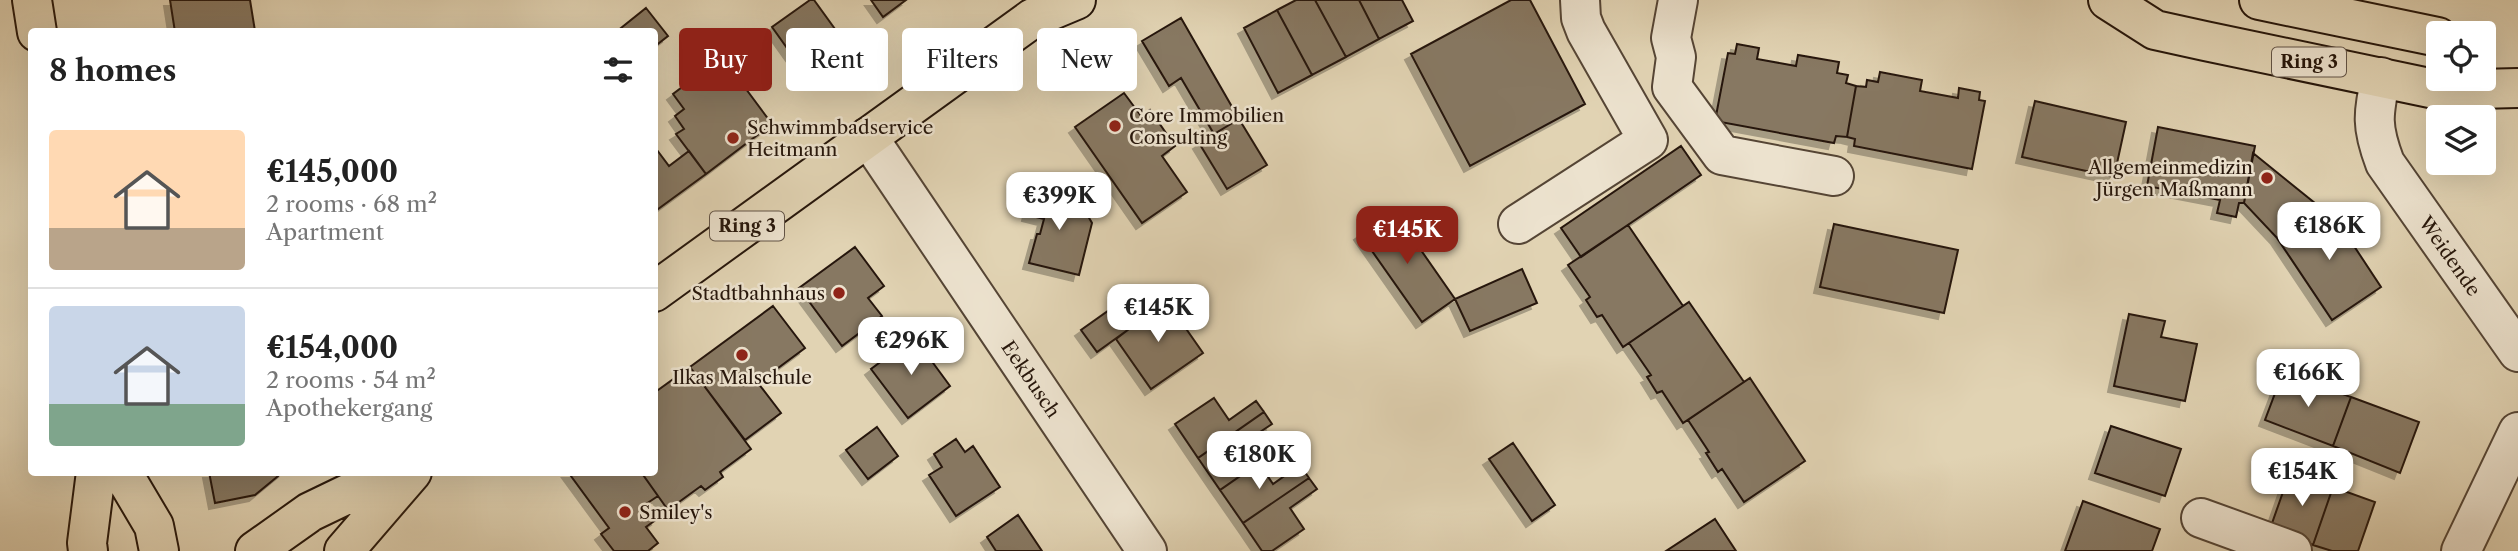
<!DOCTYPE html>
<html lang="en">
<head>
<meta charset="utf-8">
<style>
  body { margin:0; font-family:"Libre Caslon Text",serif; background:#f2f2f2; color:#222; height:100vh; display:flex; flex-direction:column; font-size:26px; white-space:nowrap }
  * { box-sizing:border-box; margin:0 }
  p { font-size:23px; color:#767676 }
  .icon { flex:none; width:38px; height:38px; fill:none; stroke:currentColor; stroke-width:2; stroke-linecap:round; stroke-linejoin:round }
  .map { position:relative; flex:1; overflow:hidden }
  .sheet { position:absolute; left:28px; top:28px; width:630px; height:448px; display:flex; flex-direction:column; background:#fff; border-radius:7px; box-shadow:0 7px 28px #0002 }
  .sheet>* { flex:none }
  .hud { position:absolute; left:679px; top:28px; width:665px; height:63px; display:flex; gap:14px }
  .controls { position:absolute; left:2426px; top:21px; display:grid; gap:14px }
  .controls a { display:grid; place-items:center; width:70px; height:70px; border-radius:7px; background:#fff; box-shadow:0 7px 28px #0002; font-size:35px }
  .price { position:absolute; translate:-50% -60px; padding:0 16px; border-radius:14px; background:#fff; color:#222; font-size:23px; line-height:46px; filter:drop-shadow(0 2px 4px #0008) }
  .price::after { content:''; position:absolute; left:50%; top:42px; width:21px; height:16px; margin-left:-10px; background:inherit; clip-path:polygon(0 0,100% 0,50% 100%) }
  .price.current { background:#8f2418; color:#fff }
  ul { padding:0; list-style:none }
  li { display:flex; align-items:center; gap:21px; height:175px; padding:0 21px }
  li+li { border-top:2px solid #e0e0e0 }
  li span { display:grid; place-items:center; flex:none; width:196px; height:140px; border-radius:7px; color:#555 }
  li>.icon { margin-inline-start:auto }
  span .icon { width:84px; height:84px; fill:#fffc; stroke-width:1 }
  li b { font-size:30px }
  h2 { display:flex; justify-content:space-between; align-items:center; height:84px; padding:0 21px; font-size:30px }
  .tag { padding:0 24px; border-radius:7px; background:#fff; box-shadow:0 7px 28px #0002; font-size:24px; line-height:63px }
  .tag.current { background:#8f2418; color:#fff }
  .map>svg:first-child { display:block }
</style>
</head>
<body>
<div class="map">
<svg width="2518" height="551" viewBox="0 0 2518 551">
  <defs>
    <filter id="shadow"><feDropShadow dx="-6" dy="6" stdDeviation="0" flood-color="#0004"/></filter>
  </defs>
  <rect width="100%" height="100%" fill="#e1d3b3"/>
  <filter id="stains"><feTurbulence type="fractalNoise" baseFrequency=".00286" numOctaves="4"/><feColorMatrix values="0 0 0 0 .2 0 0 0 0 .09 0 0 0 0 .02 0 0 0 .5 -.17"/></filter>
  <radialGradient id="worn" r=".72"><stop offset=".6" stop-color="#630" stop-opacity="0"/><stop offset="1" stop-color="#630" stop-opacity=".3"/></radialGradient>
  <path fill="#877862" stroke="#26160b" stroke-width="2" filter="url(#shadow)" d="M170,0H250L255,31L175,32Z
    M810,0H814L848,47L807,76L772,27Z
    M871,0H906L883,17Z
    M1296,0H1315L1346,57L1312,75L1277,10Z
    M1315,0H1359L1379,39L1346,57Z
    M1359,0H1402L1413,21L1379,39Z
    M1511,0H1530L1585,104L1470,166L1411,54Z
    M646,8L668,36L654,47V32H616Z
    M1277,10L1312,75L1278,93L1244,28Z
    M1181,18L1239,119L1214,134L1181,78L1169,86L1142,41Z
    M1737,44L1759,48L1757,59L1796,66L1798,55L1839,62L1837,73L1848,75L1846,83L1856,86L1847,137L1836,136L1834,143L1715,121L1728,53L1735,54Z
    M714,46L772,124L706,174L676,134L684,129L675,116L684,109L673,94L702,72L694,61Z
    M1880,72L1922,80L1920,91L1958,98L1959,88L1980,92L1979,100L1985,101L1972,169L1854,146L1855,139L1847,137L1856,86L1866,87L1867,80L1878,82Z
    M1124,93L1141,116L1150,110L1175,146L1162,156L1187,192L1142,223L1075,127Z
    M2035,101L2126,122L2114,177L2022,157Z
    M1239,119L1267,165L1227,189L1199,143Z
    M2158,127L2255,146L2244,203H2239L2236,217L2217,213L2220,200L2147,186Z
    M654,146L669,166L689,151L706,174L654,212Z
    M1681,146L1701,175L1581,257L1561,228Z
    M2253,153L2321,208L2277,238L2244,203Z
    M1035,187L1074,197L1071,208L1085,211L1092,223L1079,275L1029,263L1037,234H1040L1044,219L1028,215Z
    M2327,205L2381,287L2332,320L2277,238Z
    M1393,210L1455,299L1422,322L1360,234Z
    M1834,224L1958,250L1944,313L1820,287Z
    M1628,225L1683,306L1623,347L1602,315L1597,317L1586,300L1590,297L1568,265Z
    M855,247L884,286L868,298L882,316L842,346L799,288Z
    M1522,269L1537,303L1470,331L1455,299Z
    M1122,301L1133,316L1124,322L1129,329L1097,352L1081,330Z
    M1689,302L1744,382L1683,423L1662,391L1657,393L1647,377L1651,375L1629,343Z
    M1151,303L1157,311L1168,303L1203,353L1151,389L1116,339L1129,329L1124,322Z
    M773,306L805,348L758,383L781,413L745,440L690,367Z
    M2129,314L2165,321L2161,337L2197,344L2185,401L2114,386Z
    M914,337L950,386L908,418L871,369Z
    M690,367L751,449L720,472L723,477L705,490L701,486L668,510L641,472H654V393Z
    M2283,372L2351,397L2333,446L2265,420Z
    M1750,378L1805,461L1744,502L1722,469L1718,472L1706,453L1709,452L1688,420Z
    M2351,397L2419,422L2400,473L2333,446Z
    M1214,398L1229,420L1256,401L1264,412L1198,458L1175,424Z
    M1264,412L1272,424L1245,442L1259,463L1220,490L1198,458Z
    M2111,426L2181,449L2165,496L2095,473Z
    M877,427L898,456L868,479L846,450Z
    M956,439L965,452L973,446L1000,487L956,516L929,475L942,467L934,454Z
    M1513,443L1555,505L1532,521L1489,459Z
    M1259,463L1273,484L1300,465L1309,478L1243,523L1220,490Z
    M209,472H283L255,495L215,503Z
    M568,472H641L658,496L646,504L657,519L646,527L658,543L648,551H614L601,534L609,528Z
    M2290,472L2333,487L2313,545L2270,529Z
    M1309,478L1317,489L1290,508L1304,529L1272,551H1262L1243,523Z
    M2333,487L2375,502L2358,551H2332L2313,545Z
    M2083,501L2160,529L2152,551H2065Z
    M1018,515L1042,551H996L987,537Z
    M1715,519L1736,551H1666Z"/>
  <g fill="none" stroke-linecap="round" stroke-linejoin="round">
    <g stroke="#554535" stroke-width="42">
      <path id="minor" d="M1678,0L1671,38L1676,57L1672,87L1722,155L1834,176
        M2381,77C2373,115 2371,126 2385,163L2518,352
        M868,137L1147,551
        M1518,224L1648,140L1586,31L1581,18L1580,0
        M2201,518L2292,551
        M2461,551L2518,432"/>
    </g>
    <g stroke="#26160b" stroke-width="42">
      <path id="major" d="M32,0L37,32
        M2108,0L2155,30L2205,41L2439,90L2518,88
        M2259,0L2438,37
        M654,292L1033,18L1076,0
        M122,472L154,526L159,551
        M88,551L87,543L96,472
        M255,551L310,512L393,472
        M344,551L412,472"/>
    </g>
    <use href="#minor" stroke="#ece2ce" stroke-width="38"/>
    <use href="#major" stroke="#e1d3b3" stroke-width="38"/>
  </g>
  <g fill="#8f2418" stroke="#ece2ce" stroke-width="2.5">
    <circle cx="1115" cy="126" r="7"/>
    <circle cx="733" cy="138" r="7"/>
    <circle cx="2267" cy="178" r="7"/>
    <circle cx="839" cy="293" r="7"/>
    <circle cx="742" cy="355" r="7"/>
    <circle cx="625" cy="512" r="7"/>
  </g>
  <g text-anchor="middle" stroke-width="5" stroke-linejoin="round" paint-order="stroke">
    <g fill="#ece2ce" stroke="#615346" stroke-width="2">
      <rect x="2272" y="47.5" width="74" height="29" rx="5"/>
      <rect x="710" y="211.5" width="74" height="29" rx="5"/>
    </g>
    <g font-size="18" font-weight="bold" fill="#26160b">
      <text x="2309" y="68">Ring 3</text>
      <text x="747" y="232">Ring 3</text>
    </g>
    <g font-size="19" fill="#26160b" stroke="#ece2ce" text-anchor="start">
      <text x="1129" y="122">Core Immobilien<tspan x="1129" dy="22">Consulting</tspan></text>
      <text x="747" y="134">Schwimmbadservice<tspan x="747" dy="22">Heitmann</tspan></text>
      <text x="2253" y="174" text-anchor="end">Allgemeinmedizin<tspan x="2253" dy="22">Jürgen Maßmann</tspan></text>
      <text x="825" y="300" text-anchor="end">Stadtbahnhaus</text>
      <text x="742" y="384" text-anchor="middle">Ilkas Malschule</text>
      <text x="639" y="519">Smiley's</text>
    </g>
    <g font-size="19" fill="#26160b" stroke="#ece2ce">
      <text transform="translate(2450 256) rotate(55)" y="7">Weidende</text>
      <text transform="translate(1031 379) rotate(56)" y="7">Eekbusch</text>
    </g>
  </g>
  <rect width="100%" height="100%" filter="url(#stains)"/>
  <rect width="100%" height="100%" fill="url(#worn)"/>
</svg>
<div class="controls">
<a><svg class="icon" aria-label="locate" viewBox="0 0 24 24"><circle cx="12" cy="12" r="6"/><path d="M12 2v4M12 18v4M2 12h4M18 12h4"/></svg></a>
<a><svg class="icon" aria-label="layers" viewBox="0 0 24 24"><path d="M12 4l9 5-9 5-9-5zM3 14l9 5 9-5"/></svg></a>
</div>
<b class="price" style="left:1059px;top:232px">€399K</b>
<b class="price" style="left:2329px;top:262px">€186K</b>
<b class="price current" style="left:1407px;top:266px">€145K</b>
<b class="price" style="left:1158px;top:344px">€145K</b>
<b class="price" style="left:911px;top:377px">€296K</b>
<b class="price" style="left:2308px;top:409px">€166K</b>
<b class="price" style="left:1259px;top:491px">€180K</b>
<b class="price" style="left:2302px;top:508px">€154K</b>
<div class="hud">
<a class="tag current">Buy</a>
<a class="tag">Rent</a>
<a class="tag">Filters</a>
<a class="tag">New</a>
</div>
<section class="sheet">
<h2>8 homes<svg class="icon" aria-label="filters" viewBox="0 0 24 24"><path d="M4 7h16M4 17h16"/><circle cx="9" cy="7" r="2"/><circle cx="15" cy="17" r="2"/></svg></h2>
<ul>
<li><span style="background:linear-gradient(#ffd9b3 70%,#b9a48a 0)"><svg class="icon" aria-label="home" viewBox="0 0 24 24"><path d="M3 11l9-7 9 7M6 9v11h12V9"/></svg></span><div><b>€145,000</b><p>2 rooms · 68 m²</p><p>Apartment</p></div></li>
<li><span style="background:linear-gradient(#c9d6e8 70%,#7fa58c 0)"><svg class="icon" aria-label="home" viewBox="0 0 24 24"><path d="M3 11l9-7 9 7M6 9v11h12V9"/></svg></span><div><b>€154,000</b><p>2 rooms · 54 m²</p><p>Apothekergang</p></div></li>
</ul>
</section>
</div>
</body>
</html>
